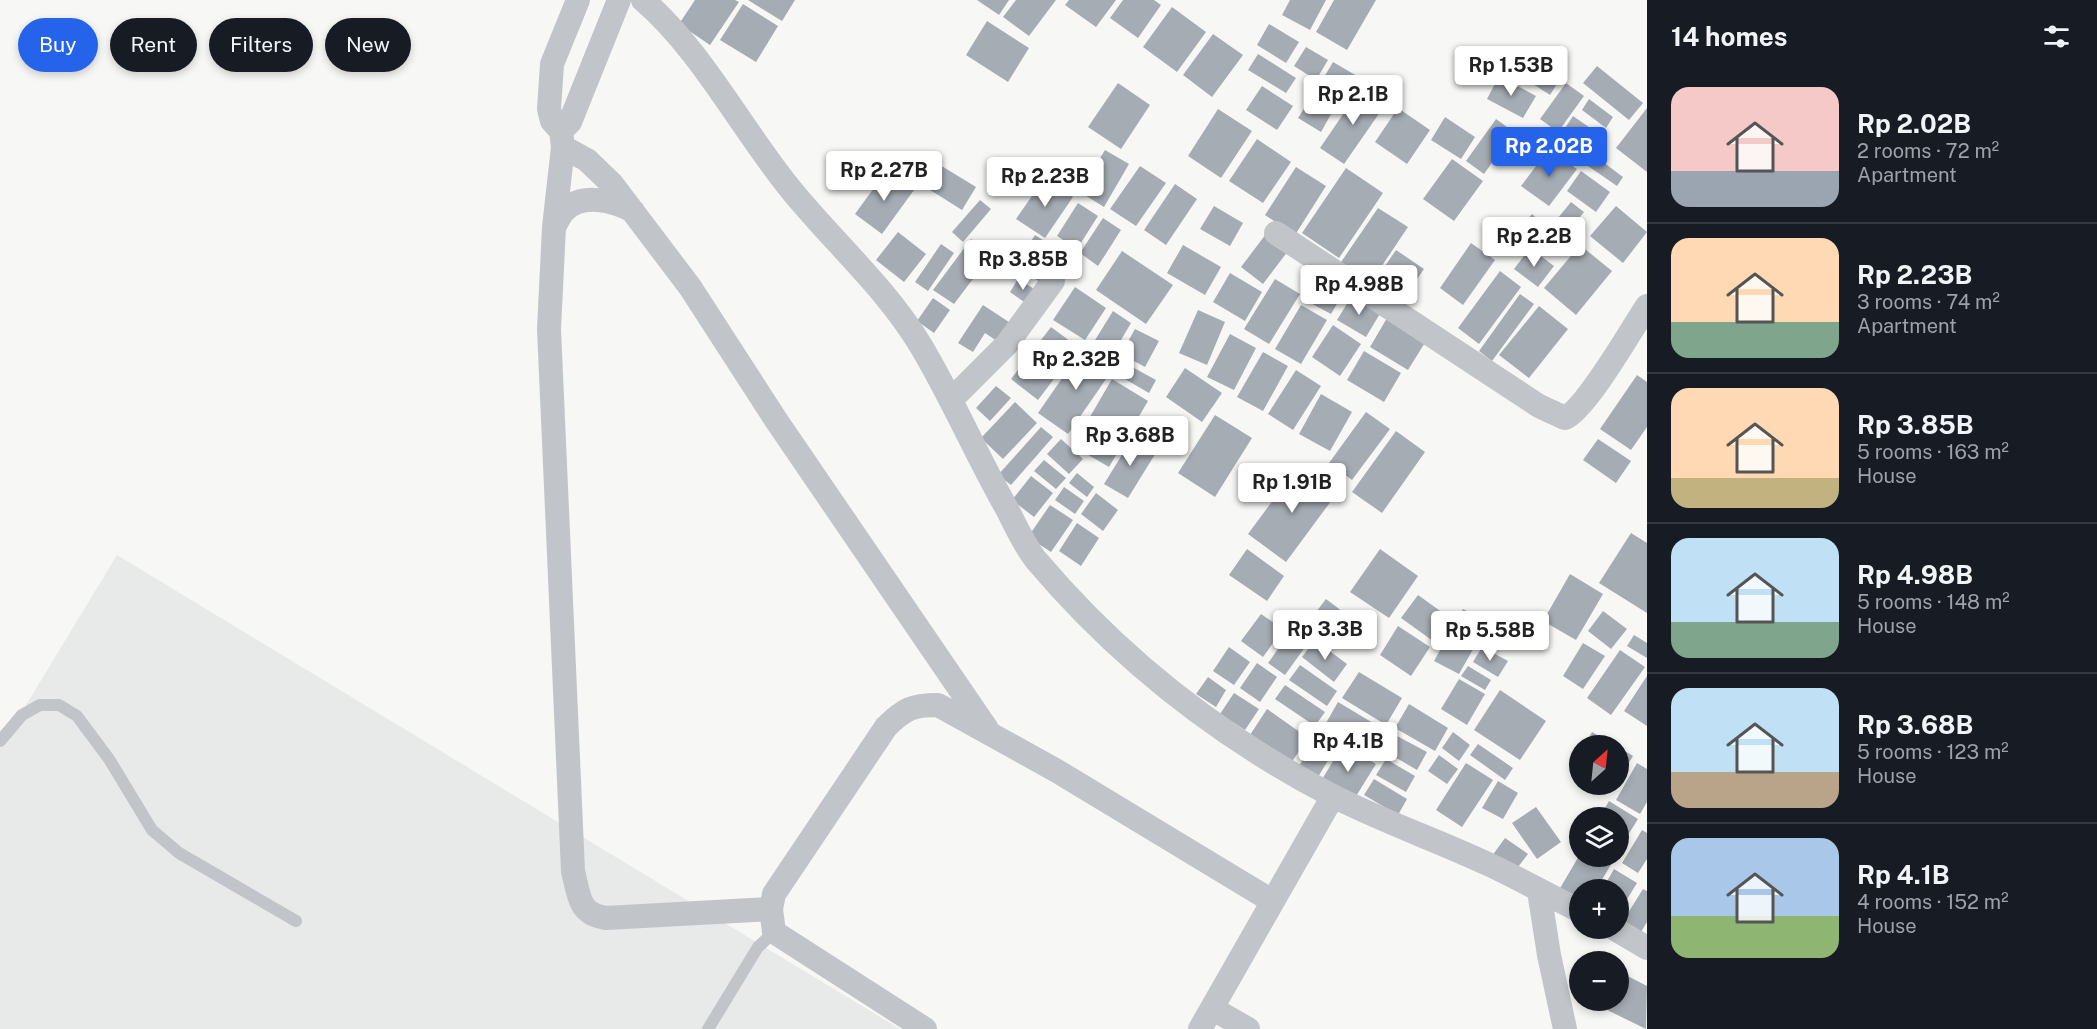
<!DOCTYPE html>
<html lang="en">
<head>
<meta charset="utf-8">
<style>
  body { margin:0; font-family:"Public Sans",sans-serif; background:#242831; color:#f1f3f6; height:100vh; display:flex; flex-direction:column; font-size:22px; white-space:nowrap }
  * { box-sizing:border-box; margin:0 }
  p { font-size:20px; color:#9ea1a6 }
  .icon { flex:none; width:33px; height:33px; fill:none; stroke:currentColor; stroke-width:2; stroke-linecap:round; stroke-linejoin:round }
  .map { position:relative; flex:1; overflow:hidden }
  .side { display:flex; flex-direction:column; background:#171b24; width:450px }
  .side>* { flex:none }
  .hud { position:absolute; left:18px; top:18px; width:570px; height:54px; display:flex; gap:12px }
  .needle { width:39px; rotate:27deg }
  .controls { position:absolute; left:1569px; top:735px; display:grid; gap:12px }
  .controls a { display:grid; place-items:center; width:60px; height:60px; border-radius:50%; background:#171b24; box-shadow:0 3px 9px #0003; font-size:30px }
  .price { position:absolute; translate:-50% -51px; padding:0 14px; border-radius:6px; background:#fff; color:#222; font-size:20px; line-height:39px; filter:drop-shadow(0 2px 3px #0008) }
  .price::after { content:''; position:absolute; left:50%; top:36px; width:18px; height:14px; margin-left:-9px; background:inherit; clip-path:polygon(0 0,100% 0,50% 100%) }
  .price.selected { background:#2563eb; color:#fff }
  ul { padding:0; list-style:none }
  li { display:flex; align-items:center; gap:18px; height:150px; padding:0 24px }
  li+li { border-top:2px solid #363941 }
  li span { display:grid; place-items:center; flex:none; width:168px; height:120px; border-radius:18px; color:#555 }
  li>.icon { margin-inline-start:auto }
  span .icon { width:72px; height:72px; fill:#fffc; stroke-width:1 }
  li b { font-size:26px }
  h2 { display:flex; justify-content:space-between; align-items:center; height:72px; padding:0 24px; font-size:26px }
  .pill { padding:0 21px; border-radius:27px; background:#171b24; box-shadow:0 3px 9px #0003; font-size:21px; line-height:54px }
  .pill.selected { background:#2563eb; color:#fff }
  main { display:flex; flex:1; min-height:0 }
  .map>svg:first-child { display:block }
</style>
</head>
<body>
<main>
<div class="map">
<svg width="1647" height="1029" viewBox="0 0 1647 1029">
  <rect width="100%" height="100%" fill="#f7f8f5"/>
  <path fill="#e8e9e9" d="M117,555L900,1029H0V748Z"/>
  <path fill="#a6acb3" d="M695,0H735L739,2L710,45L679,24Z
    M748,0H795L782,21Z
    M977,0H1009L999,15Z
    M1016,0H1056L1029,36L1003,17Z
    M1069,0H1116L1096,27L1065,5Z
    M1123,0H1154L1161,5L1138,38L1110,18Z
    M1290,0H1326L1310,30L1282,15Z
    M1334,0H1376L1347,50L1316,32Z
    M743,4L778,26L756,62L720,40Z
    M1172,7L1206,32L1177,72L1143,47Z
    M987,21L1029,48L1008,82L966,55Z
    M1269,24L1299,42L1286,63L1257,45Z
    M1213,34L1243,55L1212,97L1183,75Z
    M1306,47L1328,60L1316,80L1294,66Z
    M1525,52L1562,76L1550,95L1513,71Z
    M1258,54L1296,78L1286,93L1248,70Z
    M1333,62L1357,76L1341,103L1317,89Z
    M1597,66L1643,103L1629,120L1583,83Z
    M1499,76L1536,96L1523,118L1487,99Z
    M1118,83L1150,105L1121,149L1088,127Z
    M1566,83L1584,96L1558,132L1540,119Z
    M1262,86L1293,106L1277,130L1246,110Z
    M1361,88L1385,105L1344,164L1320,148Z
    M1312,96L1334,109L1321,132L1298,118Z
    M1589,99L1613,117L1606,128L1582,110Z
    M1398,108L1430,130L1407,164L1375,142Z
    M1647,108V172L1616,148Z
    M1218,109L1252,131L1221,178L1188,156Z
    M1573,116L1596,132L1582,153L1559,137Z
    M1445,117L1475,137L1461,159L1431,140Z
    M1496,119L1514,132L1484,174L1466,161Z
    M1524,133L1533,140L1516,166L1506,160Z
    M1257,139L1291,162L1263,203L1229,181Z
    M1549,149L1577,169L1549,206L1521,186Z
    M1105,150L1129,164L1104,207L1080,192Z
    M1595,156L1623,177L1617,186L1588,166Z
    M1452,159L1483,181L1454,221L1423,199Z
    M940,165L976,187L962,210L927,188Z
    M1140,166L1166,183L1136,226L1110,209Z
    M1296,167L1326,186L1295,235L1265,215Z
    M1346,168L1383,193L1339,258L1302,233Z
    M887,170L914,190L882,234L855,214Z
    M1581,171L1610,192L1596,212L1567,191Z
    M1045,177L1073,197L1045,238L1016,219Z
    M1175,184L1197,199L1166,245L1144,230Z
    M980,200L991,209L963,242L952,232Z
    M1571,202L1584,212L1566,235L1553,224Z
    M1078,203L1098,216L1077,249L1057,236Z
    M1214,206L1243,223L1230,246L1200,229Z
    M1616,206L1647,232L1623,263L1590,236Z
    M1378,208L1408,227L1369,285L1339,265Z
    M1532,214L1558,237L1546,251L1519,229Z
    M1103,218L1121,230L1098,266L1080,253Z
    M898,232L926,254L904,282L876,260Z
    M1266,234L1288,251L1263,284L1241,267Z
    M1035,235L1060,251L1040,282L1015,266Z
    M971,239L991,255L954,304L933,290Z
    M1471,243L1495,260L1463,305L1440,288Z
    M941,244L954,253L928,291L915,282Z
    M1183,245L1221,267L1205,295L1167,273Z
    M1580,245L1612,271L1576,315L1544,288Z
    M1530,248L1554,266L1538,287L1514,269Z
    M1396,250L1424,269L1396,310L1368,291Z
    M1122,251L1173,285L1146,324L1096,290Z
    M1500,271L1521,287L1479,344L1458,328Z
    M1230,273L1262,292L1245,321L1213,302Z
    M1316,274L1345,290L1331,314L1303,299Z
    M1018,279L1036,290L1027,304L1010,292Z
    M1275,279L1300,294L1269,344L1244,329Z
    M1075,287L1106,308L1085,340L1053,320Z
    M1353,294L1381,312L1366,337L1337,320Z
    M1520,294L1534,304L1492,361L1479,351Z
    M933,298L950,310L934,333L917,321Z
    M983,305L1015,326L1003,345L985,333L973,352L958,343Z
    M1301,305L1327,320L1301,364L1275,349Z
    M1539,306L1568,329L1529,378L1499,355Z
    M1198,310L1225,322L1207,365L1179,353Z
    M1113,311L1131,323L1111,357L1092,345Z
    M1387,318L1426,341L1408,370L1370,347Z
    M1333,325L1361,344L1340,376L1312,357Z
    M1051,327L1078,347L1038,400L1011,379Z
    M1135,329L1159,341L1145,367L1121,354Z
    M1230,334L1256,348L1234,390L1207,377Z
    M1083,348L1113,369L1068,434L1038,413Z
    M1364,351L1401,373L1384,402L1347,380Z
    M1263,352L1288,366L1263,411L1237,397Z
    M1125,363L1156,380L1149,393L1118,375Z
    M1185,368L1222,393L1202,422L1166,397Z
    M1296,370L1321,386L1293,430L1268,414Z
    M1637,375L1647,382V427L1631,450L1600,429Z
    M1112,379L1148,401L1109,467L1073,446Z
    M996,386L1011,398L990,421L976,408Z
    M1321,394L1352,412L1330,451L1299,434Z
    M1015,402L1037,423L1003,459L981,438Z
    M1366,412L1390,429L1352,480L1329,463Z
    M1215,415L1252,438L1215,497L1178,473Z
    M1041,427L1053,437L1011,485L998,475Z
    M1396,431L1425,452L1382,513L1352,492Z
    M1133,437L1157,451L1128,498L1104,484Z
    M1061,439L1083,459L1069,474L1047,454Z
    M1598,439L1631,461L1616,483L1583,460Z
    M1044,460L1066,478L1056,489L1034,471Z
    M1299,465L1337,493L1286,562L1248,534Z
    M1077,473L1094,487L1087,497L1069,483Z
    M1031,476L1053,493L1034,517L1012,500Z
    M1064,487L1084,501L1075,514L1055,500Z
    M1096,493L1118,510L1103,531L1081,514Z
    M1050,505L1073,520L1051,552L1028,537Z
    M1077,523L1099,538L1081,566L1059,551Z
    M1631,533L1647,543V613L1599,583Z
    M1247,549L1284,576L1267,601L1229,575Z
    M1380,549L1418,576L1389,618L1350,592Z
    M1570,574L1603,594L1576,640L1543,621Z
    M1418,595L1450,618L1433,641L1401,618Z
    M1326,599L1355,621L1336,646L1307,624Z
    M1463,609L1488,623L1459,674L1434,661Z
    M1603,611L1627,629L1611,649L1588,631Z
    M1261,614L1283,629L1263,657L1241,641Z
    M1398,626L1430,647L1411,676L1380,655Z
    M1288,635L1305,647L1285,675L1268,663Z
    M1634,635L1647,643V658L1627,646Z
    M1315,640L1347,664L1334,682L1302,657Z
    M1583,643L1605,656L1583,689L1563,676Z
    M1229,647L1250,662L1234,685L1213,671Z
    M1482,647L1508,661L1498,677L1473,662Z
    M1620,650L1645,667L1611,715L1587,698Z
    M1257,663L1277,677L1260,702L1240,688Z
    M1300,665L1337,691L1327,706L1289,680Z
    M1468,666L1491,680L1485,690L1461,676Z
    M1359,672L1402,698L1386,725L1342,698Z
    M1647,676V726L1624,711Z
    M1208,677L1226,690L1216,707L1196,694Z
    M1459,679L1485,694L1467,725L1441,709Z
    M1285,685L1325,712L1315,726L1275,699Z
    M1500,690L1546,721L1520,760L1474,730Z
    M1234,693L1259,709L1245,730L1220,714Z
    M1338,702L1388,732L1376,752L1326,723Z
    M1409,704L1448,728L1435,751L1395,728Z
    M1267,709L1308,738L1291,763L1250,735Z
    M1322,728L1341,739L1318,777L1299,766Z
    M1453,732L1470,745L1459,761L1442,748Z
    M1592,732L1616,746H1584Z
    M1397,736L1427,752L1417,770L1388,753Z
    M1478,744L1513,768L1505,780L1470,755Z
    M1343,745L1376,764L1353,801L1321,781Z
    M1618,747L1633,756L1618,780Z
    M1580,753V772L1571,767Z
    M1439,755L1458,769L1447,784L1428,771Z
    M1386,759L1415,776L1406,792L1376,775Z
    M1466,763L1493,780L1462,827L1436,810Z
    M1637,763L1647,769V802L1640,814L1616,800Z
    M1374,779L1407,799L1398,815L1364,795Z
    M1498,781L1518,793L1503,819L1482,808Z
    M1609,801L1638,819L1628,835L1618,829V818H1599Z
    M1536,807L1561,842L1537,859L1512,823Z
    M1642,830L1647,833V859L1638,873L1622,863Z
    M1505,838L1528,854L1515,871L1492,856Z
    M1579,856H1616L1596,890H1580V909L1556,895Z
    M1614,869L1637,883L1618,914V890H1602Z
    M1643,889L1647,891V922L1641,932L1623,921Z
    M1618,971L1647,986L1646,1029L1601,1007L1604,1000H1618Z"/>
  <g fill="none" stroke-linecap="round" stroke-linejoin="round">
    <path stroke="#c1c4c8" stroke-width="12" d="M0,741L22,715L40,705H59L77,716L109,759L152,830L179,853L296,921
      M708,1029L758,947L774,932"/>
    <path stroke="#c1c4c8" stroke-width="24" d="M578,0L552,64L549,109L552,121L561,131L563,147L554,227L549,329L573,871C579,895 578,914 606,918L771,909
      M643,0C700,49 740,126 788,186C831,240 885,286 921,346C952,398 976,454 1006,507C1015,524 1024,545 1036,560C1118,657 1217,735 1329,794C1381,821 1437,840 1490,865C1520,879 1550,896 1580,911
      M561,131L570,122L619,0
      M563,147L587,160L612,184L690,287L776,420L987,729
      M554,227C557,222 560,215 564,211C582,192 614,201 633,211
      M1276,233L1539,406L1565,418C1587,408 1631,330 1647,306
      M951,400L1007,344L1053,281
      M1539,891L1549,955L1565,1029
      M1613,928L1647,948
      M1213,1009L1248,1029
      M925,1029L774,932L771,909L774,894L886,727C904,709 912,705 938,705L1057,771L1272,901
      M1200,1029L1333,796"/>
  </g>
</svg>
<div class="controls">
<a><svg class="needle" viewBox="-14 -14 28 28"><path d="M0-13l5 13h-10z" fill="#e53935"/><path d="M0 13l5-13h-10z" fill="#9ea1a6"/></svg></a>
<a><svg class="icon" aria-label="layers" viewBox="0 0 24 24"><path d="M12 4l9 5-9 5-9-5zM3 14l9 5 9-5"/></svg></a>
<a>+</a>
<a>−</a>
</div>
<b class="price" style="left:1511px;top:97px">Rp 1.53B</b>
<b class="price" style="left:1353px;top:126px">Rp 2.1B</b>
<b class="price selected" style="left:1549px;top:178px">Rp 2.02B</b>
<b class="price" style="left:884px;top:202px">Rp 2.27B</b>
<b class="price" style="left:1045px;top:208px">Rp 2.23B</b>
<b class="price" style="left:1534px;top:268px">Rp 2.2B</b>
<b class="price" style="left:1023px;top:291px">Rp 3.85B</b>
<b class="price" style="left:1359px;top:316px">Rp 4.98B</b>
<b class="price" style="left:1076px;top:391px">Rp 2.32B</b>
<b class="price" style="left:1130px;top:467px">Rp 3.68B</b>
<b class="price" style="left:1292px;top:514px">Rp 1.91B</b>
<b class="price" style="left:1325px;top:661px">Rp 3.3B</b>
<b class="price" style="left:1490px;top:662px">Rp 5.58B</b>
<b class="price" style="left:1348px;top:773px">Rp 4.1B</b>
<div class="hud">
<a class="pill selected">Buy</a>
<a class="pill">Rent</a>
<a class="pill">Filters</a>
<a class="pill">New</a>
</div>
</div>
<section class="side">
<h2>14 homes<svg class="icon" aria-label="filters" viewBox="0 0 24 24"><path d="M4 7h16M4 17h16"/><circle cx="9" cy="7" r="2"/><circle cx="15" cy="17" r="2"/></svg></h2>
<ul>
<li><span style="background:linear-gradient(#f6c9c9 70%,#9aa5b1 0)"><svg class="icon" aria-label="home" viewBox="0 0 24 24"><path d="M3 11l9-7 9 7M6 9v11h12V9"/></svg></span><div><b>Rp 2.02B</b><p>2 rooms · 72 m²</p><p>Apartment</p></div></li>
<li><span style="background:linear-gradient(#ffd9b3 70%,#7fa58c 0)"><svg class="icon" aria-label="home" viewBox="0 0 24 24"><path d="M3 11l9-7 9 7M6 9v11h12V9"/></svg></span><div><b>Rp 2.23B</b><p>3 rooms · 74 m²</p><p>Apartment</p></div></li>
<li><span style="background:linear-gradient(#ffd9b3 75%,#c2b280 0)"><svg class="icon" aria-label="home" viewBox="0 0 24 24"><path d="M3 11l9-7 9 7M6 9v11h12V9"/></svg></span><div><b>Rp 3.85B</b><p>5 rooms · 163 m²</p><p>House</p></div></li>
<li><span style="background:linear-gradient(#bfe0f5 70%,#7fa58c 0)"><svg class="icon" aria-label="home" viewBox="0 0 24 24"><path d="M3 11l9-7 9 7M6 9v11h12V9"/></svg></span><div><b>Rp 4.98B</b><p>5 rooms · 148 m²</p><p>House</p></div></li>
<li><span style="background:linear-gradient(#bfe0f5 70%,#b9a48a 0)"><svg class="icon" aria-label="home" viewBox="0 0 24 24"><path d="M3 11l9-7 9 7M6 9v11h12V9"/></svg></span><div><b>Rp 3.68B</b><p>5 rooms · 123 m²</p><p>House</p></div></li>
<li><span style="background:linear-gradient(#a9c7e8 65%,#8fb573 0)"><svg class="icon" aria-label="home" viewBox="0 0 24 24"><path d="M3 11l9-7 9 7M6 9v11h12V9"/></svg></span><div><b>Rp 4.1B</b><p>4 rooms · 152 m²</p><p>House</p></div></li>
</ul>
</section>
</main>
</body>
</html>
